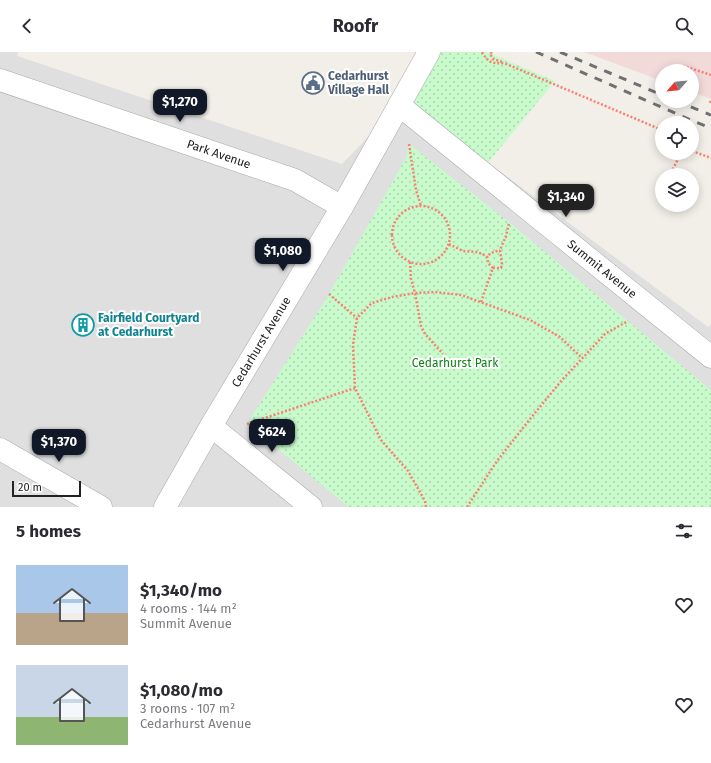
<!DOCTYPE html>
<html lang="en">
<head>
<meta charset="utf-8">
<style>
  body { margin:0; font-family:"Fira Sans",sans-serif; background:#f2f2f3; color:#2b2b33; height:100vh; display:flex; flex-direction:column; font-size:15px; white-space:nowrap }
  * { box-sizing:border-box; margin:0 }
  p { font-size:13px; color:#7c7c81 }
  .icon { flex:none; width:22px; height:22px; fill:none; stroke:currentColor; stroke-width:2; stroke-linecap:round; stroke-linejoin:round }
  .map { position:relative; height:455px; overflow:hidden }
  .panel { display:flex; flex-direction:column; background:#fff; flex:1 }
  .panel>* { flex:none }
  .needle { width:26px; rotate:243deg }
  .tools { position:absolute; left:655px; top:12px; display:grid; gap:8px }
  .tools a { display:grid; place-items:center; width:44px; height:44px; border-radius:50%; background:#fff; box-shadow:0 2px 10px #0003; font-size:20px }
  .scale { position:absolute; left:12px; bottom:10px; width:69px; box-sizing:border-box; padding-left:4px; border:2px solid #222; border-top:0; font-size:11px; line-height:14px; white-space:nowrap; color:#222; -webkit-text-stroke:3px #fff; paint-order:stroke }
  .price { position:absolute; translate:-50% -34px; padding:0 9px; border-radius:8px; background:#111827; color:#fff; font-size:13px; line-height:26px; filter:drop-shadow(0 1px 2px #0008) }
  .price::after { content:''; position:absolute; left:50%; top:24px; width:12px; height:9px; margin-left:-6px; background:inherit; clip-path:polygon(0 0,100% 0,50% 100%) }
  .price.selected { background:#222; color:#fff }
  ul { padding:0; list-style:none }
  li { display:flex; align-items:center; gap:12px; height:100px; padding:0 16px }
  li span { display:grid; place-items:center; flex:none; width:112px; height:80px; border-radius:0px; color:#555 }
  li>.icon { margin-inline-start:auto }
  span .icon { width:48px; height:48px; fill:#fffc; stroke-width:1 }
  li b { font-size:17px }
  h2 { display:flex; justify-content:space-between; align-items:center; height:48px; padding:0 16px; font-size:17px }
  header { display:flex; justify-content:space-between; align-items:center; height:52px; padding:0 16px; background:#fff; font-size:18px; font-weight:700 }
  .map>svg:first-child { display:block }
</style>
</head>
<body>
<header><svg class="icon" aria-label="back" viewBox="0 0 24 24"><path d="M15 5l-7 7 7 7"/></svg>Roofr<svg class="icon" aria-label="search" viewBox="0 0 24 24"><circle cx="10" cy="10" r="6"/><path d="M15 15l6 6"/></svg></header>
<div class="map">
<svg width="711" height="455" viewBox="0 0 711 455">
  <defs>
    <pattern id="park-dots" width="8" height="8" patternUnits="userSpaceOnUse"><rect width="8" height="8" fill="#c8facc"/><path d="M2 2h.1M6 6h.1" fill="none" stroke="#acd6af" stroke-width="1.8" stroke-linecap="round"/></pattern>
  </defs>
  <rect width="100%" height="100%" fill="#f2efe9"/>
  <path fill="#e0dfdf" d="M0,0H18L17,4L342,112L399,53L501,120L708,275L711,272V455H0Z"/>
  <path fill="#f2dad9" d="M584,0H711V47L692,40V19H662V29Z"/>
  <path fill="url(#park-dots)" d="M432,0H487L555,29L483,117L401,56Z
    M409,92L509,170L711,338V455H349L247,372L329,242L406,106Z"/>
  <g fill="none" stroke-linecap="round" stroke-linejoin="round">
    <g stroke="#a9a9a9" stroke-width="23">
      <g id="street">
        <path id="s1" d="M0,28L295,128L342,155"/>
        <path id="s2" d="M399,53L711,305"/>
        <path d="M211,374L311,455"/>
        <path d="M0,397L101,455"/>
        <path id="s3" d="M165,455L211,374L342,155L429,0"/>
      </g>
    </g>
    <path stroke="#fa8072" stroke-width="2.5" stroke-dasharray="2 2" stroke-linecap="butt" d="M482,0C488,10 492,12 504,11L662,78
      M492,0L490,2L493,7L503,10
      M682,19L684,14L711,23
      M710,51L711,48
      M409,92L416,138L421,154
      M692,99L711,106
      M671,121L681,101
      M392 183a29 29 0 1 1 58 0a29 29 0 1 1-58 0Z
      M449,192L463,199L477,200L487,204
      M410,210L411,227L415,241L421,274L425,282L443,302
      M493,216L488,211L487,204L491,201L500,198
      M329,242L357,266
      M481,250L493,216H501L502,212L500,198L506,184L509,171
      M247,372L355,336
      M426,455L425,449L408,419L381,388L355,336L353,293L357,266L372,251L392,245L415,241L435,240L461,243L530,268L560,285L582,306
      M467,455L497,409L530,367L562,328L605,282L628,269"/>
    <use href="#street" stroke="#fff" stroke-width="22"/>
    <path stroke="#707070" stroke-width="3" stroke-dasharray="8 8" stroke-linecap="butt" d="M536,0L693,69L711,76
      M560,0L662,43
      M676,49L711,63"/>
  </g>
  <defs>
    <g id="civic-ring" transform="scale(1.15)"><circle r="9.5" fill="#fff" stroke="#5c6f8a" stroke-width="1.5"/><path d="M-.6-6.5H3V-4.5H.6V-3L4-1V1h2V6H-6V1h2V-1L-.6-3ZM-1.2 2.5V6h2.4V2.5Z" fill="#5c6f8a"/></g>
    <g id="building-ring" transform="scale(1.15)"><circle r="9.5" fill="#fff" stroke="#0f9aa8" stroke-width="1.5"/><path d="M-4-6H4V6H1V3H-1V6H-4ZM-2.5-4.3h1.7v1.8h-1.7ZM.8-4.3h1.7v1.8H.8ZM-2.5-1h1.7V.8h-1.7ZM.8-1h1.7V.8H.8Z" fill="#0f9aa8"/></g>
  </defs>
  <g fill-rule="evenodd">
    <use href="#civic-ring" x="313" y="31"/>
    <use href="#building-ring" x="83" y="273"/>
  </g>
  <g text-anchor="middle" stroke-width="4" stroke-linejoin="round" paint-order="stroke">
    <g font-size="12" font-weight="bold" fill="#4e5e75" stroke="#fff" text-anchor="start">
      <text x="328" y="28">Cedarhurst<tspan x="328" dy="14">Village Hall</tspan></text>
    </g>
    <g font-size="12" fill="#222" stroke="#fff">
      <text dy="4" stroke="none"><textPath href="#s1" startOffset="231">Park Avenue</textPath></text>
      <text dy="4" stroke="none"><textPath href="#s2" startOffset="261">Summit Avenue</textPath></text>
      <text dy="4" stroke="none"><textPath href="#s3" startOffset="191">Cedarhurst Avenue</textPath></text>
    </g>
    <g font-size="12" font-weight="bold" fill="#0d838f" stroke="#fff" text-anchor="start">
      <text x="98" y="270">Fairfield Courtyard<tspan x="98" dy="14">at Cedarhurst</tspan></text>
    </g>
    <g font-size="12" fill="#0c8416" stroke="#fff">
      <text x="455" y="315">Cedarhurst Park</text>
    </g>
  </g>
</svg>
<div class="tools">
<a><svg class="needle" viewBox="-14 -14 28 28"><path d="M0-13l5 13h-10z" fill="#e53935"/><path d="M0 13l5-13h-10z" fill="#7c7c81"/></svg></a>
<a><svg class="icon" aria-label="locate" viewBox="0 0 24 24"><circle cx="12" cy="12" r="6"/><path d="M12 2v4M12 18v4M2 12h4M18 12h4"/></svg></a>
<a><svg class="icon" aria-label="layers" viewBox="0 0 24 24"><path d="M12 4l9 5-9 5-9-5zM3 14l9 5 9-5"/></svg></a>
</div>
<div class="scale">20 m</div>
<b class="price" style="left:180px;top:71px">$1,270</b>
<b class="price selected" style="left:566px;top:166px">$1,340</b>
<b class="price" style="left:283px;top:220px">$1,080</b>
<b class="price" style="left:272px;top:401px">$624</b>
<b class="price" style="left:59px;top:411px">$1,370</b>
</div>
<section class="panel">
<h2>5 homes<svg class="icon" aria-label="filters" viewBox="0 0 24 24"><path d="M4 7h16M4 17h16"/><circle cx="9" cy="7" r="2"/><circle cx="15" cy="17" r="2"/></svg></h2>
<ul>
<li><span style="background:linear-gradient(#a9c7e8 60%,#b9a48a 0)"><svg class="icon" aria-label="home" viewBox="0 0 24 24"><path d="M3 11l9-7 9 7M6 9v11h12V9"/></svg></span><div><b>$1,340/mo</b><p>4 rooms · 144 m²</p><p>Summit Avenue</p></div><svg class="icon" aria-label="heart" viewBox="0 0 24 24"><path d="M12 20l-8-8c-3-5 5-10 8-4 3-6 11-1 8 4z"/></svg></li>
<li><span style="background:linear-gradient(#c9d6e8 65%,#8fb573 0)"><svg class="icon" aria-label="home" viewBox="0 0 24 24"><path d="M3 11l9-7 9 7M6 9v11h12V9"/></svg></span><div><b>$1,080/mo</b><p>3 rooms · 107 m²</p><p>Cedarhurst Avenue</p></div><svg class="icon" aria-label="heart" viewBox="0 0 24 24"><path d="M12 20l-8-8c-3-5 5-10 8-4 3-6 11-1 8 4z"/></svg></li>
</ul>
</section>
</body>
</html>
